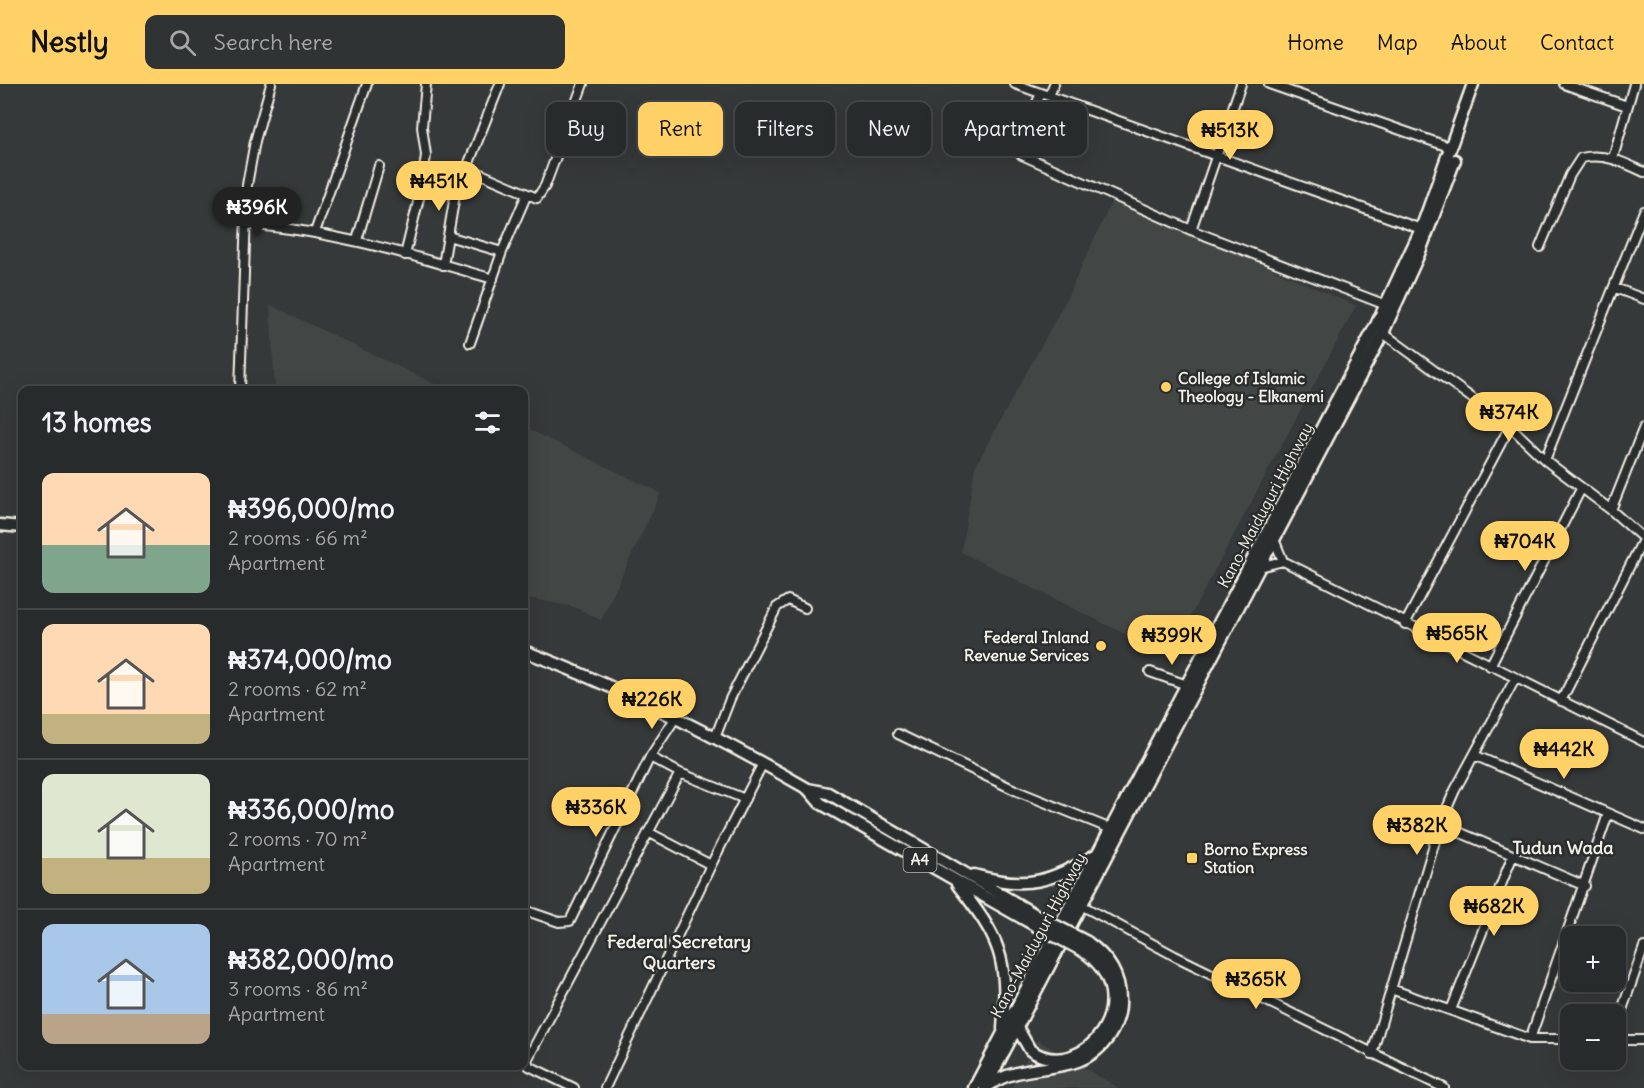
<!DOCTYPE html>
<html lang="en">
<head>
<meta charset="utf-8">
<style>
  body { margin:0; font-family:Delius,sans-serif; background:#303333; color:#f1f3f6; height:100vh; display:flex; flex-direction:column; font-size:22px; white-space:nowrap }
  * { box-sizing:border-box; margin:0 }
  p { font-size:20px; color:#a5a7a9 }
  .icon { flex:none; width:33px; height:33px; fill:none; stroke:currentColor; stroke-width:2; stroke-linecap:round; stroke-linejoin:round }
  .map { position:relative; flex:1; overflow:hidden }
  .drawer { position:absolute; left:18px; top:302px; width:510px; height:684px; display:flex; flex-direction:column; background:#282b2b; border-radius:12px; box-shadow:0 6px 24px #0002,0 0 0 2px #444747 }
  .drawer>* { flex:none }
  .guide { position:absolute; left:546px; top:18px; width:570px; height:54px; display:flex; gap:12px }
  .tools { position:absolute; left:1560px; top:842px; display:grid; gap:12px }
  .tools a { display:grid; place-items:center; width:66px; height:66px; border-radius:12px; background:#282b2b; box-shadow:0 6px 24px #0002,0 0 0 2px #444747; font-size:30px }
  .price { position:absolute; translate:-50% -51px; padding:0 14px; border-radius:21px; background:#ffd166; color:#111; font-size:20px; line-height:39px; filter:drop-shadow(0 2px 3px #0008) }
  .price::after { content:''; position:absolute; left:50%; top:36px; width:18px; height:14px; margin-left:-9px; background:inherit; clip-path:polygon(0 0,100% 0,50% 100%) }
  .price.current { background:#222; color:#fff }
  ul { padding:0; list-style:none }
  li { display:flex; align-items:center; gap:18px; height:150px; padding:0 24px }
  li+li { border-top:2px solid #444747 }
  li span { display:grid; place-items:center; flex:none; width:168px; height:120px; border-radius:12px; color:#555 }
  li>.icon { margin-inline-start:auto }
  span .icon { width:72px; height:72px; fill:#fffc; stroke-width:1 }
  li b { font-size:26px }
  h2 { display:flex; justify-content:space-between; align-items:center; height:72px; padding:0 24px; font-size:26px }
  .pill { padding:0 21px; border-radius:12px; background:#282b2b; box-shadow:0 6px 24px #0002,0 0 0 2px #444747; font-size:21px; line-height:54px }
  .pill.current { background:#ffd166; color:#111 }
  header { display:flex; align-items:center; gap:36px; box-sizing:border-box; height:84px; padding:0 30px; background:#ffd166; color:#111 }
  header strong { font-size:28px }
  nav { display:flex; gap:33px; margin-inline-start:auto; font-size:21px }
  .search { width:420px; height:54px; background:#303333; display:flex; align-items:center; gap:15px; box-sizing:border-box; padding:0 21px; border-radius:12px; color:#a5a7a9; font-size:22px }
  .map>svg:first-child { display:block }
</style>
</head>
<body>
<header>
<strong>Nestly</strong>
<div class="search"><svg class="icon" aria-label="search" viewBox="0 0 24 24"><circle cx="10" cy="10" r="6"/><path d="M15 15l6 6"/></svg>Search here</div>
<nav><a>Home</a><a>Map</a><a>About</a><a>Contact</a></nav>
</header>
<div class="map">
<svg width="1644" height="1004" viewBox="0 0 1644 1004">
  <rect width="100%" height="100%" fill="#363939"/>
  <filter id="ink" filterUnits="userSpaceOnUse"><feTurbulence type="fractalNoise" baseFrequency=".0167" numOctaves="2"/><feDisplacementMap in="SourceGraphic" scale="12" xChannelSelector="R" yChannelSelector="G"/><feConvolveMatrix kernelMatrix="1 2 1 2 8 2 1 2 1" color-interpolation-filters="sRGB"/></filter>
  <g filter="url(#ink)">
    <path fill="#434645" d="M1113,115L1356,222L1169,572L961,468L975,383L1065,218Z
      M270,221L447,306H275Z
      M524,343L661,409L601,536L574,523L524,513Z
      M1037,956L1119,1004H1011Z"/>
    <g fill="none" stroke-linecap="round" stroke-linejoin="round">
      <g stroke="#f4f1e8" stroke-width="12">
        <path id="minor" d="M500,0L467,84L537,114L545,102L583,0
          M1015,0L1421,145
          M1269,0L1452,64
          M1564,0L1627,22
          M1041,9L1018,63V68L1022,71L1191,146L1386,221
          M1049,12L1054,0
          M1613,74L1634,0
          M245,140C330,146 411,171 493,195
          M1191,146L1241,0
          M315,148L367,0
          M448,152L502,168
          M357,156L379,82
          M1540,163L1570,91L1581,74C1605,69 1623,78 1644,88
          M405,171L422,102L426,71L422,43L426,0
          M443,181L455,111L467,84
          M1615,204L1644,215
          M1383,249L1510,342L1545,376L1611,426L1644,455
          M470,259L502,168L527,110
          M240,306L247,101L255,57L271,0
          M1545,376L1644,127
          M1611,426L1644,343
          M1274,455L1283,477
          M1259,483L1283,477L1644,658
          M1405,540L1510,342
          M1490,582L1581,405
          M1150,588L1187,601
          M1561,617L1644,454
          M898,650L1017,707L1111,745
          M715,654L730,615L777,523L788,516L805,524
          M1474,671L1644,745
          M650,673L680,689L745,715
          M1440,740L1585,802
          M648,748L711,781
          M1081,821L1175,872L1444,1004
          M524,826L559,838L570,837L650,673L676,633
          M1391,905L1530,955H1570
          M1451,926L1513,771
          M1616,943L1644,863
          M1530,955L1608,730
          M1616,956H1644
          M1372,970L1440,740L1455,706L1515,595
          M574,1004L529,982L527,976L680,689
          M605,1004L711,781L763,679"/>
      </g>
      <g stroke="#f4f1e8" stroke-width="15">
        <path id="highway" d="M0,441L22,443
          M524,567C622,604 716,652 808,705L828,709L1041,834
          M808,705L820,719L1036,842
          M974,791C1027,806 1051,798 1097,770
          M957,800C1001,856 1008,873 1003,945
          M1017,943L1030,966C1083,1003 1151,913 1083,867
          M988,1002C1025,974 1079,996 1108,954C1116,942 1121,930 1120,915C1120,891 1107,872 1087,858
          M974,1004L1377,239L1421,145L1473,0
          M985,1004L1383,249L1419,170L1455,76"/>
      </g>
      <use href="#minor" stroke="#2a2d2e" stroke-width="8"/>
      <use href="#highway" stroke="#2a2d2e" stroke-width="10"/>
      <g stroke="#f4f1e8" stroke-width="15" stroke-linecap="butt">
        <path id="highway-bridge" d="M1041,834L1087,858
          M1036,842L1083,867"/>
      </g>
      <use href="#highway-bridge" stroke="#2a2d2e" stroke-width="10"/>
    </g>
  </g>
  <g fill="#ffd166" stroke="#2a2d2e" stroke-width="2">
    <circle cx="1166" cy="303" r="6"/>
    <circle cx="1101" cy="562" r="6"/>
    <rect x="1186" y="768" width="12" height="12" rx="3"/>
  </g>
  <g text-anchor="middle" stroke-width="5" stroke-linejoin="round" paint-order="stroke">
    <rect fill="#2a2d2e" stroke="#b7b6b0" stroke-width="1.5" x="903.5" y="764" width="33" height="24" rx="4.5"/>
    <g font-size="15" font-weight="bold" fill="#f4f1e8">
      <text x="920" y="781">A4</text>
    </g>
    <g font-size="16" font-weight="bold" fill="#f4f1e8" stroke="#2a2d2e" text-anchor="start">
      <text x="1178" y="300">College of Islamic<tspan x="1178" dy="18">Theology - Elkanemi</tspan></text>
      <text x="1089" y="559" text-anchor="end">Federal Inland<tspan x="1089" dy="18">Revenue Services</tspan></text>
      <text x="1204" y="771">Borno Express<tspan x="1204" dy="18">Station</tspan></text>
    </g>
    <g font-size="16" fill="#f4f1e8" stroke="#2a2d2e">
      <text transform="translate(1265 421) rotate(-62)" y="6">Kano-Maiduguri Highway</text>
      <text transform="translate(1038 851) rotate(-62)" y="6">Kano-Maiduguri Highway</text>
    </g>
    <g font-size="18" font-weight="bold" fill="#f4f1e8" stroke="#2a2d2e">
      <text x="1563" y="770">Tudun Wada</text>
      <text x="679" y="864">Federal Secretary<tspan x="679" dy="21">Quarters</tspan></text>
    </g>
  </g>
</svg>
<div class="tools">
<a>+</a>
<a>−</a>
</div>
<b class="price" style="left:1230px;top:77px">₦513K</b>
<b class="price" style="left:439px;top:128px">₦451K</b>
<b class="price current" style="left:257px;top:154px">₦396K</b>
<b class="price" style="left:1509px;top:359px">₦374K</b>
<b class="price" style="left:1525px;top:488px">₦704K</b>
<b class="price" style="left:1457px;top:580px">₦565K</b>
<b class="price" style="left:1172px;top:582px">₦399K</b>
<b class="price" style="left:652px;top:646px">₦226K</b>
<b class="price" style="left:1564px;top:696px">₦442K</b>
<b class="price" style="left:596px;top:754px">₦336K</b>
<b class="price" style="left:1417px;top:772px">₦382K</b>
<b class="price" style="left:1494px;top:853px">₦682K</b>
<b class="price" style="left:1256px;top:926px">₦365K</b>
<div class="guide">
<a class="pill">Buy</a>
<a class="pill current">Rent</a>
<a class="pill">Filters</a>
<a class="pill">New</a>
<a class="pill">Apartment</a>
</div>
<section class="drawer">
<h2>13 homes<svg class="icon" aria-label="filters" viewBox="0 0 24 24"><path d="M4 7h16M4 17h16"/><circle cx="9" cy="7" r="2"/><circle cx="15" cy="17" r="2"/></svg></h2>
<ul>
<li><span style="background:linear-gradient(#ffd9b3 60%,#7fa58c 0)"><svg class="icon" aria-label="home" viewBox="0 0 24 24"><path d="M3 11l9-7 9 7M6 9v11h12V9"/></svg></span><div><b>₦396,000/mo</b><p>2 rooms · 66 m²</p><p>Apartment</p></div></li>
<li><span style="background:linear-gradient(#ffd9b3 75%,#c2b280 0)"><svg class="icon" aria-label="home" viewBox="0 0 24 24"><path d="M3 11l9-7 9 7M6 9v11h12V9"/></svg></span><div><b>₦374,000/mo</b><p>2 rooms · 62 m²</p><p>Apartment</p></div></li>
<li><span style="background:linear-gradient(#dfe7d0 70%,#c2b280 0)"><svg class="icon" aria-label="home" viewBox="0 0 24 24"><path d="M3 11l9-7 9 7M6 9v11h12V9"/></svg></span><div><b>₦336,000/mo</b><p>2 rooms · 70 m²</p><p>Apartment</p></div></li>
<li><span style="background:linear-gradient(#a9c7e8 75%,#b9a48a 0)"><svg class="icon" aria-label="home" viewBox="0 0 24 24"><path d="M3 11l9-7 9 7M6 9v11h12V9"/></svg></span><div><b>₦382,000/mo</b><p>3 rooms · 86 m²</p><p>Apartment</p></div></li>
</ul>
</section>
</div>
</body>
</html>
